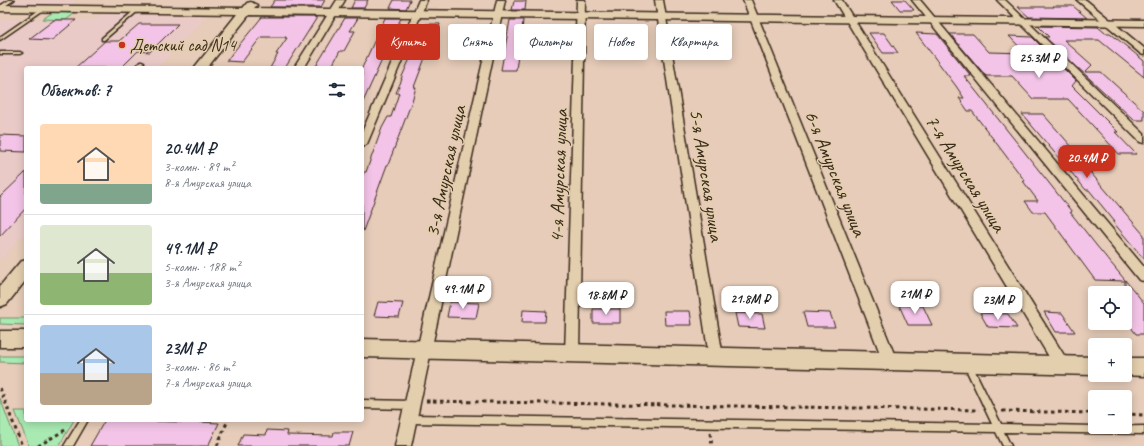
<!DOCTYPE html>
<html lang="ru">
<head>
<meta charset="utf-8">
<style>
  body { margin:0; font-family:Caveat,sans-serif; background:#f6f6f7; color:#1f2937; height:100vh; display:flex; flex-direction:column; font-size:15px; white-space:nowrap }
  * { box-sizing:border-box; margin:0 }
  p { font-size:13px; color:#747a83 }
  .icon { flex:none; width:22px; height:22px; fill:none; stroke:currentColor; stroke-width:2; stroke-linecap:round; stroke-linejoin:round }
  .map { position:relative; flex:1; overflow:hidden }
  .drawer { position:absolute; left:24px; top:66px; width:340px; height:356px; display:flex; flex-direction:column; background:#fff; border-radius:4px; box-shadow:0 2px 10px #0003 }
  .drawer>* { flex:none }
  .top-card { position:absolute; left:376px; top:24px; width:380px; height:36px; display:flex; gap:8px }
  .fabs { position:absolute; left:1088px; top:286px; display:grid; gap:8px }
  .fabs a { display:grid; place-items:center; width:44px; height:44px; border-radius:4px; background:#fff; box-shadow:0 2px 10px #0003; font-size:20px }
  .price { position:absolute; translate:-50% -34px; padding:0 9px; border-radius:8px; background:#fff; color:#222; font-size:13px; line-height:26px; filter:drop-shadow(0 1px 2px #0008) }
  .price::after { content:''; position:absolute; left:50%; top:24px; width:12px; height:9px; margin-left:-6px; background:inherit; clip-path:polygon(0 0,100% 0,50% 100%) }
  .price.active { background:#c8321e; color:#fff }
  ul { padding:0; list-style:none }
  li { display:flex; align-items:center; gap:12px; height:100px; padding:0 16px }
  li+li { border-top:1px solid #e0e1e3 }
  li span { display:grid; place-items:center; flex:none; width:112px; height:80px; border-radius:4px; color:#555 }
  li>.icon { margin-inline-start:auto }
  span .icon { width:48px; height:48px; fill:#fffc; stroke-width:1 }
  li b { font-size:17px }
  h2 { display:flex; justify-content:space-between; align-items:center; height:48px; padding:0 16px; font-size:17px }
  .tag { padding:0 14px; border-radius:4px; background:#fff; box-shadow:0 2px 10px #0003; font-size:14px; line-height:36px }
  .tag.active { background:#c8321e; color:#fff }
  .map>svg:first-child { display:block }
</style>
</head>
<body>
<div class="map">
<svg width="1144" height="446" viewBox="0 0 1144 446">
  <rect width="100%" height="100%" fill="#e6ccb9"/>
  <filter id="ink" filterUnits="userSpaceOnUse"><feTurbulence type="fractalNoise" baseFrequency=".025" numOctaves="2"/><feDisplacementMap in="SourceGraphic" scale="8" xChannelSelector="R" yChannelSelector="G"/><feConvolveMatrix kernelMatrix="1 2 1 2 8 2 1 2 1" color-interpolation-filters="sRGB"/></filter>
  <g filter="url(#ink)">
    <path fill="#eacac7" d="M0,0H77L71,5L0,4Z
      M103,14L207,16L157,68H26V231L0,261V19L94,20Z"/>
    <path fill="#a9eab3" stroke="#728a68" d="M53,12L75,13L66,20L43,19Z
      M0,318H26V325L0,324Z
      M0,356H26V363L0,362Z
      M0,398L18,446H0Z
      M15,411H26V420H74L59,446H29Z"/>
    <path fill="#f3c4e7" stroke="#3b2a1e" d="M275,0H325L321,7H270Z
      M355,0H368L364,8H351Z
      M394,0H410L406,9L390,8Z
      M892,0H905L914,10H900Z
      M514,1H526L525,10H512Z
      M1053,6H1073L1087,18L1029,17L1018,7H1054Z
      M262,17H316V19L285,68H270L278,54H276L287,38H285L286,37H261L242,62L226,61Z
      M345,18H358L350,31H355L344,51H340L332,66H316Z
      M385,18H401L362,104V68Z
      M54,20H76L52,40L29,39Z
      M510,20H523L520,54H518L516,70H501Z
      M139,24H178L150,52L138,51L121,68H75L105,41H119Z
      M426,24H440L437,34L438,35L432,52H427L422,66L414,87H416L412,101L388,165H387L363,231H362V177L364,172H366L382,128L388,117H391L399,93H396L402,79H401L412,54H414Z
      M1038,26L1098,27L1105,33H1110L1144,61V77L1099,40H1064L1092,65L1085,72H1101L1144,111V120H1134L1045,37H1049Z
      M869,33H884L898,53H883Z
      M916,33L937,34L971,76H964L1072,212H1070L1096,245L1144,303V334H1136L1125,319V281L1095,280L1045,212H1033L1025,201H1038L1023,181H1025L972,111H968L959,98H964L956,86Z
      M950,34H973L989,52L1025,53L1009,36L1032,37L1076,81L1072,86L1118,132H1115L1136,154H1119L1068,99H1033L1012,76H986Z
      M462,35H472L471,42H476L471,57H457Z
      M1022,114H1043L1079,155H1077L1092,172H1090L1144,235V259L1113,222H1115L1089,190H1086Z
      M0,135L26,136V152L0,151Z
      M26,172V208L0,236V197Z
      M378,302L403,303L399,317L374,316Z
      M450,302L479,303L476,318L447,317Z
      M899,305L923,306L932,325H908Z
      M593,309H620V323H593Z
      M523,310L546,311L545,322H522Z
      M664,311H690L692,325H665Z
      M803,312L830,313L835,327H807Z
      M1044,312L1062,313L1075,332H1056Z
      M735,313L762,314L765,328L738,327Z
      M980,313L1008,314L1017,328L988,327Z
      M105,420L183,422L184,420H200L199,422L219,423L208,446H90Z
      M267,430L288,431L287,435L333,436L334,432H353L349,446H238L243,434L266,435Z"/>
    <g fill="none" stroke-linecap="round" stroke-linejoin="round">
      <g stroke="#3b2a1e" stroke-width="3">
        <path id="lane" d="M9,0H14L0,9V6Z
          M42,8L45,9L0,40V37Z
          M136,9L139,10L104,40H102V38Z
          M0,52H20L22,53L20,54H0Z
          M140,62H142L144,63L140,68H135Z
          M968,362L971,363L1001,424L1095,426V427L1144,426V434L1004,432L1011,446H1003L996,432L410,423L407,422L406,419L407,416L410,415L992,424L964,365L965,363Z
          M362,400L411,401L414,403L415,405L414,407L411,409L362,408Z
          M80,420H88L73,446H64Z"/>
      </g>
      <g stroke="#3b2a1e" stroke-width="3">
        <path id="street" d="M337,0H345L304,68H294Z
          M419,0H427L367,144L362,147V132Z
          M497,0H505L411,446H395Z
          M577,0H585L579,353L577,357L572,359L567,357L565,353Z
          M655,0H663L723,357L721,361L716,363L711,361L709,357Z
          M743,0H751L897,361L895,365L890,367L885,365L883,361Z
          M834,0H842L1067,360L1069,365L1067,370L1062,371L1057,370Z
          M912,0H920L1144,267V281L1139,280Z
          M997,0H1005L1144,134V143L1140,142Z
          M1077,0H1086L1144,48V55L1141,54Z"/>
      </g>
      <g stroke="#3b2a1e" stroke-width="3">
        <path id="secondary" d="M251,2L257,5L254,8L1144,20V26L249,15L207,68H194L237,14L0,11V5L243,8L247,3Z
          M26,260V280L7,304L0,307V286L20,262Z
          M0,331H26V347H0Z
          M362,339L1095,357V375L362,357Z
          M1125,358H1144V376L1122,375H1125Z"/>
      </g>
      <path stroke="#3b2a1e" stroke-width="3" stroke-dasharray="3.5 3.5" stroke-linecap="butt" d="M0,388L22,446
        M426,401L979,410
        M1002,411L1095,413
        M1125,414L1144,415
        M710,433L712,446
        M38,446L65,430
        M217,446L228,420"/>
      <use href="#lane" fill="#e3cead" fill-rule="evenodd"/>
      <use href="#street" fill="#e3cead" fill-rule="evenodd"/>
      <use href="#secondary" fill="#e3cead" fill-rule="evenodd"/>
    </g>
  </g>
  <circle fill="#c8321e" stroke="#e3cead" stroke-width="1.5" cx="122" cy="45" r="4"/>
  <g text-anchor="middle" stroke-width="3" stroke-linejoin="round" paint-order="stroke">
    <g font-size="17" fill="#3b2a1e" stroke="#e3cead" text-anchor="start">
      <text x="130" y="51">Детский сад N14</text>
    </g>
    <g font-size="20" fill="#3b2a1e" stroke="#e3cead">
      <text transform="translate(445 171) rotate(-78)" y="7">3-я Амурская улица</text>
      <text transform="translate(836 173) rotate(68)" y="7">6-я Амурская улица</text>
      <text transform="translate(966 173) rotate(58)" y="7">7-я Амурская улица</text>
      <text transform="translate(707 175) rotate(81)" y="7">5-я Амурская улица</text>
      <text transform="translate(558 176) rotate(-88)" y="7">4-я Амурская улица</text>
    </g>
  </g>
</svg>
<div class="fabs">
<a><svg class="icon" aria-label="locate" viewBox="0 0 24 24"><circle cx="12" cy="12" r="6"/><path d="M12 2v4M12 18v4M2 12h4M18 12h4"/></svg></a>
<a>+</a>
<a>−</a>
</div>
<b class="price" style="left:1039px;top:79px">25.3M ₽</b>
<b class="price active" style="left:1087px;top:179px">20.4M ₽</b>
<b class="price" style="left:463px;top:310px">49.1M ₽</b>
<b class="price" style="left:915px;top:315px">21M ₽</b>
<b class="price" style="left:606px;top:316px">18.8M ₽</b>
<b class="price" style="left:750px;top:320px">21.8M ₽</b>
<b class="price" style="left:998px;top:321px">23M ₽</b>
<div class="top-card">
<a class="tag active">Купить</a>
<a class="tag">Снять</a>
<a class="tag">Фильтры</a>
<a class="tag">Новое</a>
<a class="tag">Квартира</a>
</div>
<section class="drawer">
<h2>Объектов: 7<svg class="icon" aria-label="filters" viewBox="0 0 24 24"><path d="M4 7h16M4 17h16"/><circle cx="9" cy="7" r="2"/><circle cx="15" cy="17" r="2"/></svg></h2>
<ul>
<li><span style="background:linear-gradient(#ffd9b3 75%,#7fa58c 0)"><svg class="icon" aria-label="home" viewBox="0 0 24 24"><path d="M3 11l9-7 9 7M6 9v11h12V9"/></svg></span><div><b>20.4M ₽</b><p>3-комн. · 89 m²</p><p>8-я Амурская улица</p></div></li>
<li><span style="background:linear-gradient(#dfe7d0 60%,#8fb573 0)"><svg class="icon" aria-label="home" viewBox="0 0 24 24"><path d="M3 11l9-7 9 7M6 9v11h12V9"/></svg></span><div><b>49.1M ₽</b><p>5-комн. · 188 m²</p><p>3-я Амурская улица</p></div></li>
<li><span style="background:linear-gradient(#a9c7e8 60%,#b9a48a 0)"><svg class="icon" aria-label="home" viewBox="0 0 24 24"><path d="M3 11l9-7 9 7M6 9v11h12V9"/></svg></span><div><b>23M ₽</b><p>3-комн. · 86 m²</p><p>7-я Амурская улица</p></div></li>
</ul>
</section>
</div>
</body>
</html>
